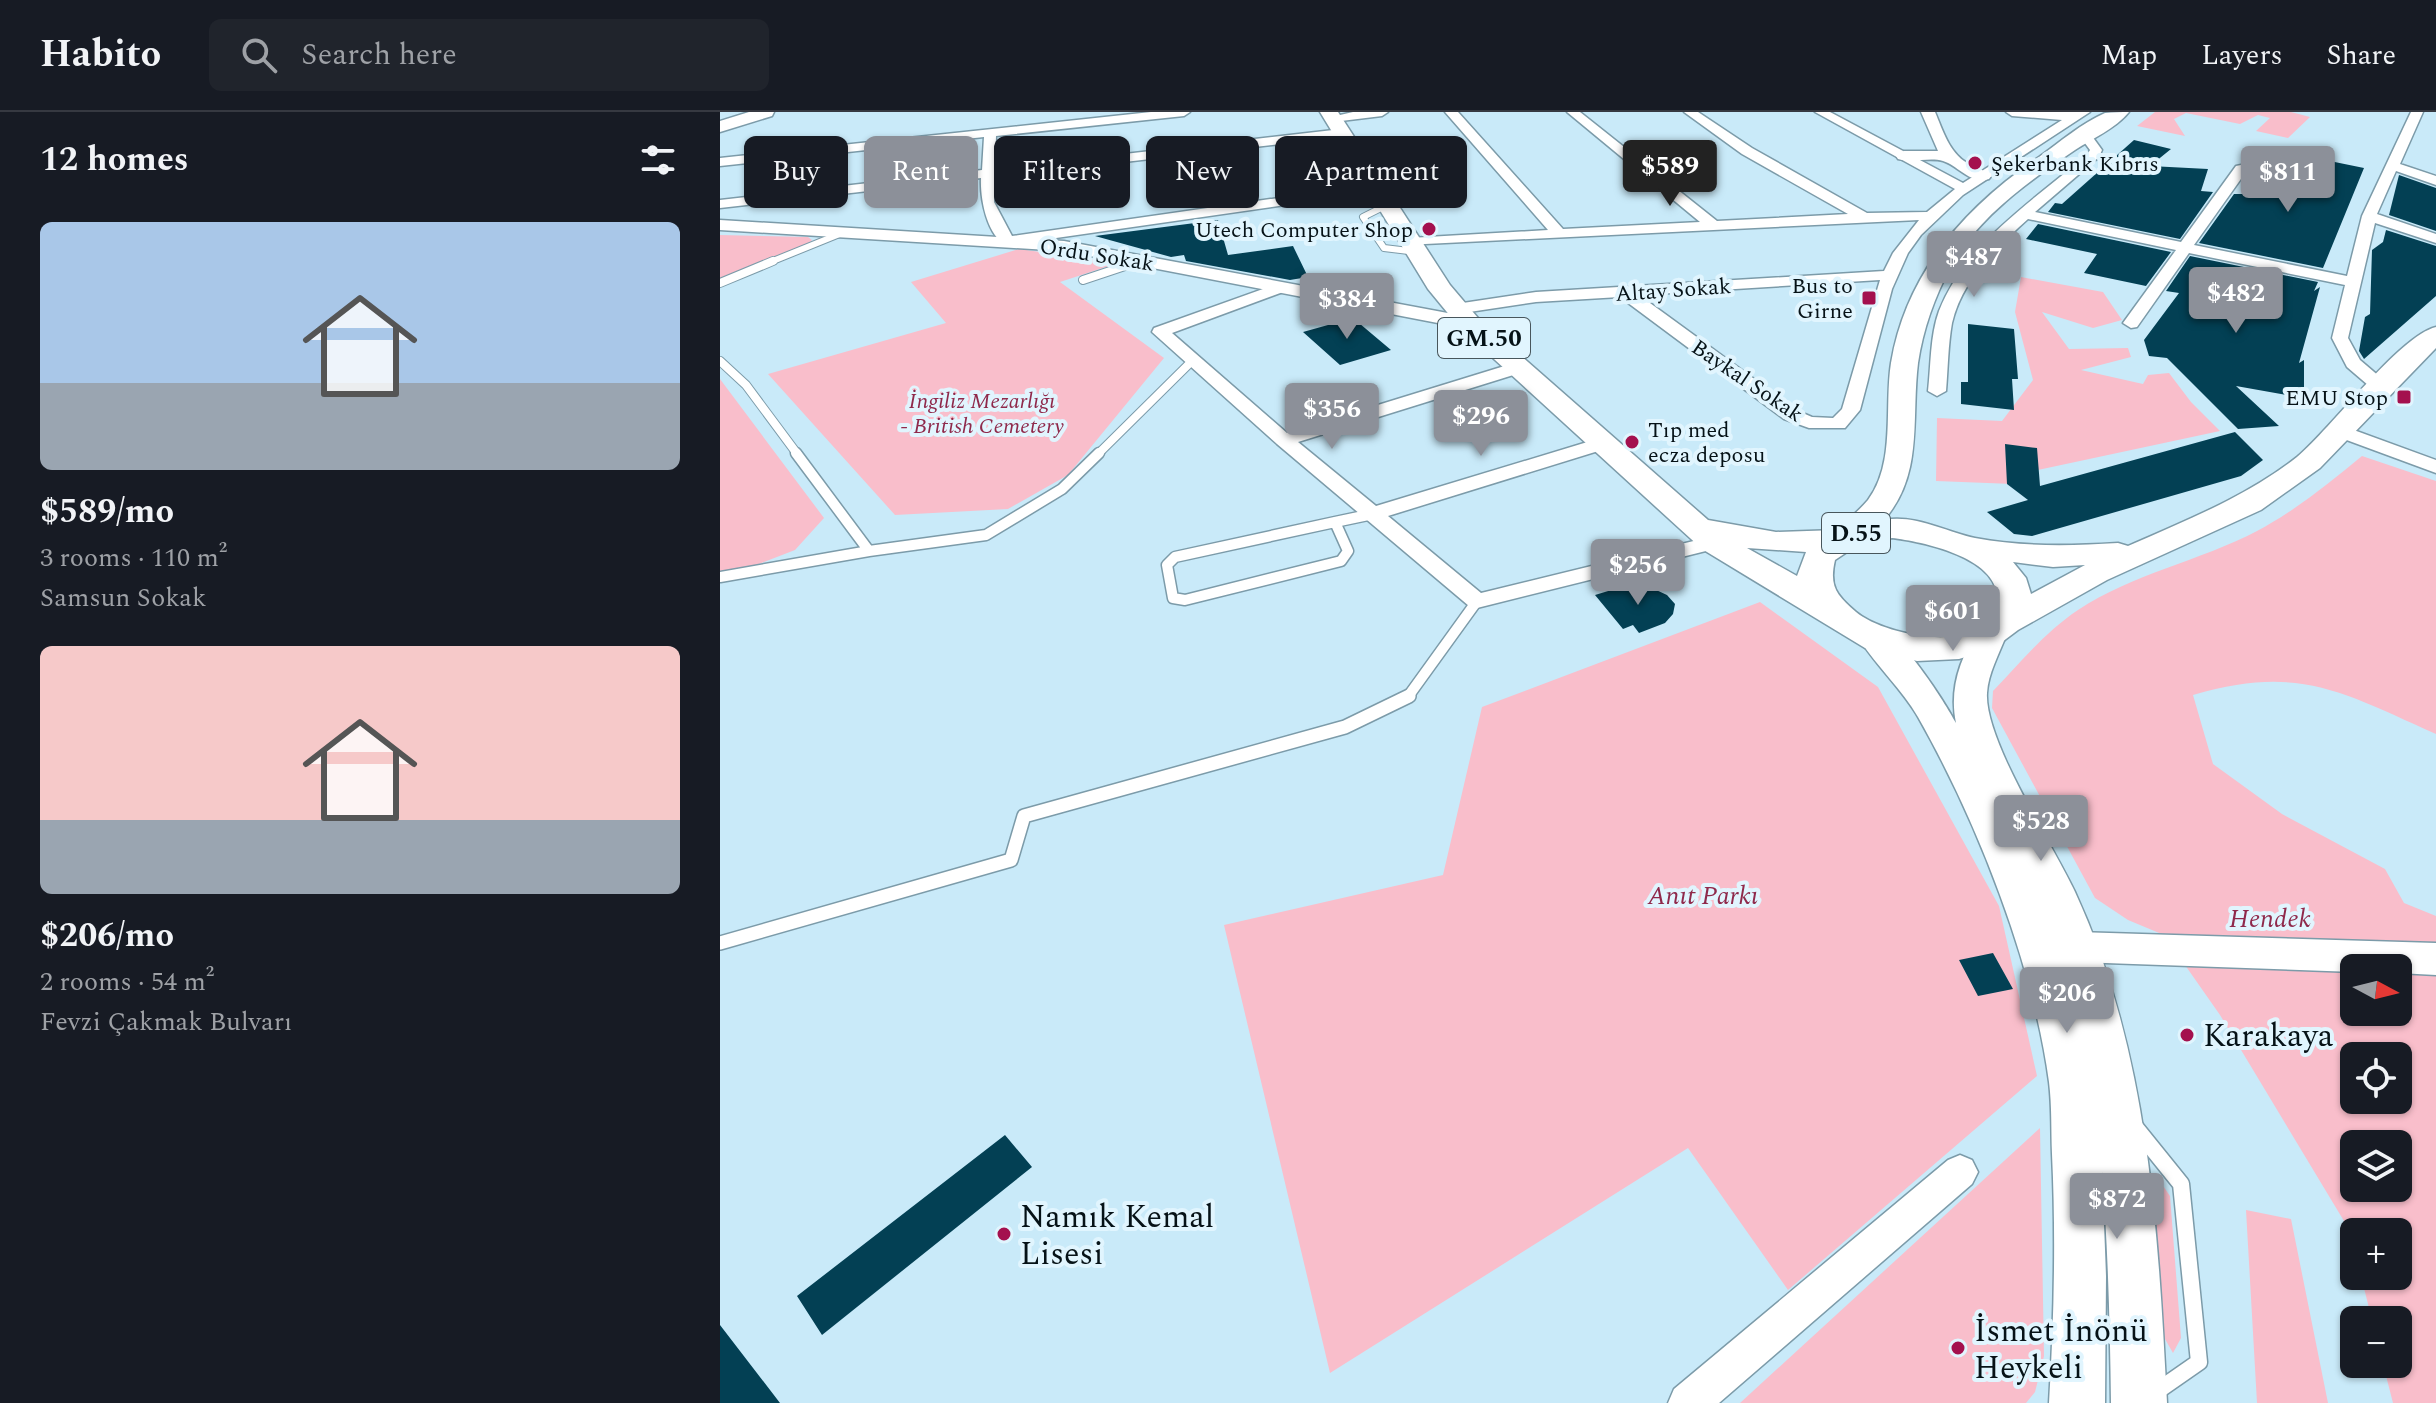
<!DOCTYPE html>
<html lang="en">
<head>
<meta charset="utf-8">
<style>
  body { margin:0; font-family:Spectral,serif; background:#20242c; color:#f1f3f6; height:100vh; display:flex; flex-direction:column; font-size:30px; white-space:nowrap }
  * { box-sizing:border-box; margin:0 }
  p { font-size:26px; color:#9ea1a6 }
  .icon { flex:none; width:44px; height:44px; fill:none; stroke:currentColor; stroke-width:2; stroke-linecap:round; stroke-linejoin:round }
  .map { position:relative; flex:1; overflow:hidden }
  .details { display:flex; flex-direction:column; background:#171b24; width:720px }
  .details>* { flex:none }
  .top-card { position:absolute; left:24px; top:24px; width:760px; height:72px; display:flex; gap:16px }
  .needle { width:52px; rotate:97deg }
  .buttons { position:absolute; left:1620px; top:842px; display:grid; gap:16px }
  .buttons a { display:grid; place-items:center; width:72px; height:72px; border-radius:12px; background:#171b24; box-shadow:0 2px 6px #0004; font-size:40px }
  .price { position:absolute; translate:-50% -68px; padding:0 18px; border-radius:8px; background:#8c9099; color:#fff; font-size:26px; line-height:52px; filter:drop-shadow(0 2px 4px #0008) }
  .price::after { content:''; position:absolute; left:50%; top:48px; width:24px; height:18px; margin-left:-12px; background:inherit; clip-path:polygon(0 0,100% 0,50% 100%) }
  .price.on { background:#222; color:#fff }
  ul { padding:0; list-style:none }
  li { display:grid; align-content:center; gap:16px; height:424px; padding:0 40px }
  li span { display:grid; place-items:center; height:248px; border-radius:12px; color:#555 }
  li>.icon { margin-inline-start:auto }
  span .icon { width:144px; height:144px; fill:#fffc; stroke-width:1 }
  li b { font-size:34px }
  h2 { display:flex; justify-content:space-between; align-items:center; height:96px; padding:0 40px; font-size:34px }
  .pill { padding:0 28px; border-radius:12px; background:#171b24; box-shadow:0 2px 6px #0004; font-size:28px; line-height:72px }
  .pill.on { background:#8c9099; color:#fff }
  header { display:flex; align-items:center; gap:48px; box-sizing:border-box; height:112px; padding:0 40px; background:#171b24; border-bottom:2px solid #363941 }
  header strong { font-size:38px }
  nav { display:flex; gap:44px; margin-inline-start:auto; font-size:28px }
  .search { width:560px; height:72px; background:#20242c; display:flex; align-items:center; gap:20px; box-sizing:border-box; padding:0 28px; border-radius:12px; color:#9ea1a6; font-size:30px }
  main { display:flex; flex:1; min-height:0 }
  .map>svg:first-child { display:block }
</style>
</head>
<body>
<header>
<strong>Habito</strong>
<div class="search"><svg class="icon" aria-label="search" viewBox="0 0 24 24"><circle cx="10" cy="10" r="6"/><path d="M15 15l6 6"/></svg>Search here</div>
<nav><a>Map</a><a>Layers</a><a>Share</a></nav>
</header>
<main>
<section class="details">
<h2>12 homes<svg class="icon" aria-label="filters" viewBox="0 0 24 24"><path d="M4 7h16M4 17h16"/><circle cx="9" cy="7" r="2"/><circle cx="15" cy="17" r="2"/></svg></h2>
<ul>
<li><span style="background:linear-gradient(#a9c7e8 65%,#9aa5b1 0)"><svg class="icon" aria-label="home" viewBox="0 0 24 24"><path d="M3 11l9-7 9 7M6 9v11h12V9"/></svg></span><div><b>$589/mo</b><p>3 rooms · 110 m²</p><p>Samsun Sokak</p></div></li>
<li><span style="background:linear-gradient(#f6c9c9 70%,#9aa5b1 0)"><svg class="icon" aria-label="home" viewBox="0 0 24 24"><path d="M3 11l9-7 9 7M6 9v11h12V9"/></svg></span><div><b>$206/mo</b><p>2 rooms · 54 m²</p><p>Fevzi Çakmak Bulvarı</p></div></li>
</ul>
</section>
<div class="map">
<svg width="1716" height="1291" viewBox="0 0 1716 1291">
  <rect width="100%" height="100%" fill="#c9eaf9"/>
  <path fill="#f9becb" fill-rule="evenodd" d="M1435,0H1571L1590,5L1568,26L1536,19L1550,6L1538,3L1520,12L1466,1L1454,7L1465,24L1417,14Z
    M0,123L88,125L92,128L89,132L0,167Z
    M299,137L398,151L340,170L444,246L348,363L288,397L175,403L48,262L226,211L191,170Z
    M1301,165L1383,180L1402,208L1373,216L1322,200L1349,237L1408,236L1411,245L1361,258L1423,272L1428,263L1449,261L1471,290L1500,319L1304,361L1293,372L1216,369L1217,306L1282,309L1313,268L1295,200Z
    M0,267L104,406L75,438L15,461L0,462Z
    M1642,344L1716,369V622C1622,580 1579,552 1473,583L1493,652L1562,702L1665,757L1684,791L1716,804V1291H1673L1663,1252H1678V1208H1652L1641,1164H1678V1120H1634V1135L1630,1119L1500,903L1444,823L1408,808L1375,786L1272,596L1273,579C1300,551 1325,520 1358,498C1412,462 1480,449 1537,419C1575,399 1609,371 1642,344ZM1634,856H1678V900H1634ZM1634,944H1678V988H1634ZM1634,1032H1678V1076H1634Z
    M1040,490L1158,575L1279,794L1317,964L1068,1178L968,1036L610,1261L504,813L723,763L762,595Z
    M1320,1016L1324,1244L1315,1280L1306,1291H1020Z
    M1439,1068L1450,1084L1461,1226L1453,1241L1441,1220L1431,1080Z
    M1526,1098L1571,1107L1608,1291H1537Z"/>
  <path fill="#034054" d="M1414,28L1451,37L1430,54L1488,57L1481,79L1493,80L1460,127L1328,100L1335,91L1342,92Z
    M1600,47L1644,56L1603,156L1479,131L1514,82H1523L1537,62L1583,66L1574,49L1595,53Z
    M1679,63L1716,76V119L1669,103Z
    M498,108L508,143L573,134L588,165L570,168L466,149L464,143L451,145L375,124Z
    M1318,112L1451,140L1426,174L1364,161L1377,142L1306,127Z
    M1666,118L1716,134V184L1644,247L1639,239L1645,205L1650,202L1652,138L1663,130Z
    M1470,144L1598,170L1594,179L1600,175L1579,251L1584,248V286L1516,274L1559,314L1518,317L1447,246L1429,244L1424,228L1459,181L1446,179Z
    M633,206L671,238L620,253L583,220Z
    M1248,212L1294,217L1298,267H1292L1294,298L1241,292V270H1248Z
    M1515,320L1543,348L1521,364L1312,424L1294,422L1267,400L1308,388L1287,372L1285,332L1317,336L1320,374Z
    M908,473L934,477L947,483L955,492L953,502L945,511L919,521L913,513L903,517L875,483Z
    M1273,841L1293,877L1258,884L1239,848Z
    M285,1023L312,1055L102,1223L77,1184Z
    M0,1213L60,1291H0Z"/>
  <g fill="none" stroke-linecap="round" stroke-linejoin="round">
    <g stroke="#7c9ba9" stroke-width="8">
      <path id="service-far4" d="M667,93L643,105L664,136L697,140
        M48,151L122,121
        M414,151L421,149"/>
    </g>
    <g stroke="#7c9ba9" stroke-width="10">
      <path id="service-far3" d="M363,168L420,149
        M0,171L53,149
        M0,249L26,273L78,343
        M377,343L473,248"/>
    </g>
    <g stroke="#7c9ba9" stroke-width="13">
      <path id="service-far2" d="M76,341L149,439
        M615,410L628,439L621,449L465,488L453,486L447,453L455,445Z
        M615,410L653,402
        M0,465L149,439L266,423L342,377L379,341
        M687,586L757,489"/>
    </g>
    <g stroke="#7c9ba9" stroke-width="16">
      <path id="service-far1" d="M0,831L291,748L304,704L625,615L689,584"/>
    </g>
    <g stroke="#7c9ba9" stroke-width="19">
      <path id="service" d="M1415,1015L1461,1072L1479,1250L1420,1291"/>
    </g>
    <g stroke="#7c9ba9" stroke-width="3">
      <path id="minor" d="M431,0H470L464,4L276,24L275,57L622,17L628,21L622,25L275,65L274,90L292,124L656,72L663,76L656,80L287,133C267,125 260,86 261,66L0,96V88L262,58L264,25L0,54V46Z
        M633,0H668L662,4L613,10L607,6Z
        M725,0H738L843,117L980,110L847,0H860L997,109L1128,102L1022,42L964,0H978L1032,36L1147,101L1207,100L1235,77L1095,0H1110L1243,71L1342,8L1292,4L1286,0H1370L1243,83L1201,123L1188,141L1172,177L1140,298L1125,316H1089L1064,307L900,185L816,190L736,202L728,197L736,192L816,180L1164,159L1173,141L1199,108L685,133L683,130L690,126L828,118ZM1160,168L1122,297L1113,306L1092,305L1078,299L919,183Z
        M1691,0H1703L1680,52L1716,64V73L1676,59L1657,102L1716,122V131L1655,111L1628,226L1640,248L1667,271L1670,275L1667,279H1655L1627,255L1612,226L1625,173L1469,141L1417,215L1411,216L1403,211L1456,138L1308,107C1276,136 1242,168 1232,211C1228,233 1228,256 1226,279L1217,284L1208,279C1211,253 1210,224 1219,199C1245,132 1314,88 1367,43L1370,38L1359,23L1361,20H1369L1382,38L1379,45L1315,100L1461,130L1516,54L1521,53L1528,57L1474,133L1627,164L1642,104Z
        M557,172L565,177L563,180L452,221L567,321L791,252H803L806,256L803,260L578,330L656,394L874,328H888L891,332L888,336L668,404L761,481L994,424L1005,430L1002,435L757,496L749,494L557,332L432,220L434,216Z
        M1620,313L1716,348V361L1613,323L1611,319Z
        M1240,1043L1252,1048L1258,1060L1252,1072L999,1291H948L954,1277L1228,1048Z"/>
    </g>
    <g stroke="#7c9ba9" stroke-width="3">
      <path id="tertiary" d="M1201,0H1215C1223,19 1229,40 1247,51C1255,56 1265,58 1271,64L1269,67C1249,72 1239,54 1223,49C1210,45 1193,51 1178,47L1176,44L1184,39H1218Z
        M0,108L344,129L749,205L759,211L749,217L344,139L0,118Z
        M1357,820L1716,831V863L1678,861V856H1634V860L1357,850L1344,846L1338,835L1344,824Z"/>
    </g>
    <g stroke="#7c9ba9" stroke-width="3">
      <path id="secondary" d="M29,0H54L52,4L0,20V9Z
        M1270,514L1281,517L1286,524C1279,542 1268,562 1267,581C1264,628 1333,733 1355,780C1429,940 1438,1118 1447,1291H1391C1390,1213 1388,1136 1382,1059L1386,1164L1385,1291H1329C1334,1208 1336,1125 1332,1042C1331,1018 1332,994 1329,970C1313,851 1257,709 1198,605C1182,577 1157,555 1140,528L1145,521C1152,519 1156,517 1163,519C1185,528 1224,589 1236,611C1229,578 1240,545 1259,517Z"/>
    </g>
    <g stroke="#7c9ba9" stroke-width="3">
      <path id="primary" d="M600,0H618L730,173L758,206L988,408L1056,420L1117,418C1127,408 1139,399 1148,388C1176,351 1164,294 1171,251C1186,161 1246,94 1319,45C1340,30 1362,11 1385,1C1392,0 1402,0 1409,0C1396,16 1372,27 1355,38C1309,69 1258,105 1231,154C1215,184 1203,217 1198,251C1191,307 1204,362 1164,408C1195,402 1226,420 1255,426C1303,435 1350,434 1398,431L1408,434C1467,408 1526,385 1577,345C1611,317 1679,224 1716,215V236L1600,356L1541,398L1387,468L1298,518L1274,536L1239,547L1197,549L1145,536L982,437L740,216L708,177ZM1172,426C1206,430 1299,450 1272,503C1251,542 1162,522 1136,500C1116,483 1109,474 1115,448L1136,434ZM1027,436L1086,440L1077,464ZM1293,450L1333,455L1365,453L1311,482L1306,466Z"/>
    </g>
    <use href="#service-far4" stroke="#fff" stroke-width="6"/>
    <use href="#service-far3" stroke="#fff" stroke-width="8"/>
    <use href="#service-far2" stroke="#fff" stroke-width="10"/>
    <use href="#service-far1" stroke="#fff" stroke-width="13"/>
    <use href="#service" stroke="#fff" stroke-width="16"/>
    <use href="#minor" fill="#fff" fill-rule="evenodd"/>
    <use href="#tertiary" fill="#fff" fill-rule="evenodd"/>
    <use href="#secondary" fill="#fff" fill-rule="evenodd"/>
    <use href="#primary" fill="#fff" fill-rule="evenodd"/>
  </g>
  <g fill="#a4104e" stroke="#e1f5fe" stroke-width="3">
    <circle cx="1255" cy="51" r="8"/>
    <circle cx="709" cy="117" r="8"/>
    <rect x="1141" y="178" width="16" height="16" rx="4"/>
    <rect x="1676" y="277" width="16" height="16" rx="4"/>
    <circle cx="912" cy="330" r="8"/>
    <circle cx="1467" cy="923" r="8"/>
    <circle cx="284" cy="1122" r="8"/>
    <circle cx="1238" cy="1236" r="8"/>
  </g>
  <g text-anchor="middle" stroke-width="8" stroke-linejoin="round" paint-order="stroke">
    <g font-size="22" fill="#061217" stroke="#e1f5fe" text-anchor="end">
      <text x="1271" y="59" text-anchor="start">Şekerbank Kıbrıs</text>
      <text x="693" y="125">Utech Computer Shop</text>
      <text x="1133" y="181">Bus to<tspan x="1133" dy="25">Girne</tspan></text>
      <text x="1668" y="293">EMU Stop</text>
      <text x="928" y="325" text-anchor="start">Tıp med<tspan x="928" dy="25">ecza deposu</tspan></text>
    </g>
    <g font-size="22" fill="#061217" stroke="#e1f5fe">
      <text transform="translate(377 142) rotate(9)" y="8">Ordu Sokak</text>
      <text transform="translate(953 177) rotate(-4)" y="8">Altay Sokak</text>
      <text transform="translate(1028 268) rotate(34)" y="8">Baykal Sokak</text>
    </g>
    <g font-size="22" font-style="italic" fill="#8f294b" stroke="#e1f5fe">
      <text x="262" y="296">İngiliz Mezarlığı<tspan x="262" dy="25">- British Cemetery</tspan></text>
    </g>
    <g fill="#e1f5fe" stroke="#48565c" stroke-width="2">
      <rect x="718" y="206" width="92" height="40" rx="6"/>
      <rect x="1102" y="401" width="68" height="40" rx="6"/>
    </g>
    <g font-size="24" font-weight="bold" fill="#061217">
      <text x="764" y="234">GM.50</text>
      <text x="1136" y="429">D.55</text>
    </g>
    <g font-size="26" font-style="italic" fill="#8f294b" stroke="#e1f5fe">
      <text x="983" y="792">Anıt Parkı</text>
      <text x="1550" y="815">Hendek</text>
    </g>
    <g font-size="32" fill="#061217" stroke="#e1f5fe" text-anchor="start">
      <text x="1483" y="934">Karakaya</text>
      <text x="300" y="1115">Namık Kemal<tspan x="300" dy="37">Lisesi</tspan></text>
      <text x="1254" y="1229">İsmet İnönü<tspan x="1254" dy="37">Heykeli</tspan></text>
    </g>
  </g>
</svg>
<div class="buttons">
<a><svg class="needle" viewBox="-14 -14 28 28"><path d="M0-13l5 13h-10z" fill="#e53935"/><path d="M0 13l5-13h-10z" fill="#9ea1a6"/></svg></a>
<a><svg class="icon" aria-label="locate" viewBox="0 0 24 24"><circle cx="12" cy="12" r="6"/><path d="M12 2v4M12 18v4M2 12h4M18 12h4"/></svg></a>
<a><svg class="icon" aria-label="layers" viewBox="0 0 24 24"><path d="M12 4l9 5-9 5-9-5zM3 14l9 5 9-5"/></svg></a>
<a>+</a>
<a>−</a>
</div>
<b class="price on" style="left:950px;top:96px">$589</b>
<b class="price" style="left:1568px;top:102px">$811</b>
<b class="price" style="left:1254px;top:187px">$487</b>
<b class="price" style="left:1516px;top:223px">$482</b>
<b class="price" style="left:627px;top:229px">$384</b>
<b class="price" style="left:612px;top:339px">$356</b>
<b class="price" style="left:761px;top:346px">$296</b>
<b class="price" style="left:918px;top:495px">$256</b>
<b class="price" style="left:1233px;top:541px">$601</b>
<b class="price" style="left:1321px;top:751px">$528</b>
<b class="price" style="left:1347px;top:923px">$206</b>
<b class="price" style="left:1397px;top:1129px">$872</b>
<div class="top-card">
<a class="pill">Buy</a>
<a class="pill on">Rent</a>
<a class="pill">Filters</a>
<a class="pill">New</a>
<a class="pill">Apartment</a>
</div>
</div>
</main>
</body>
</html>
